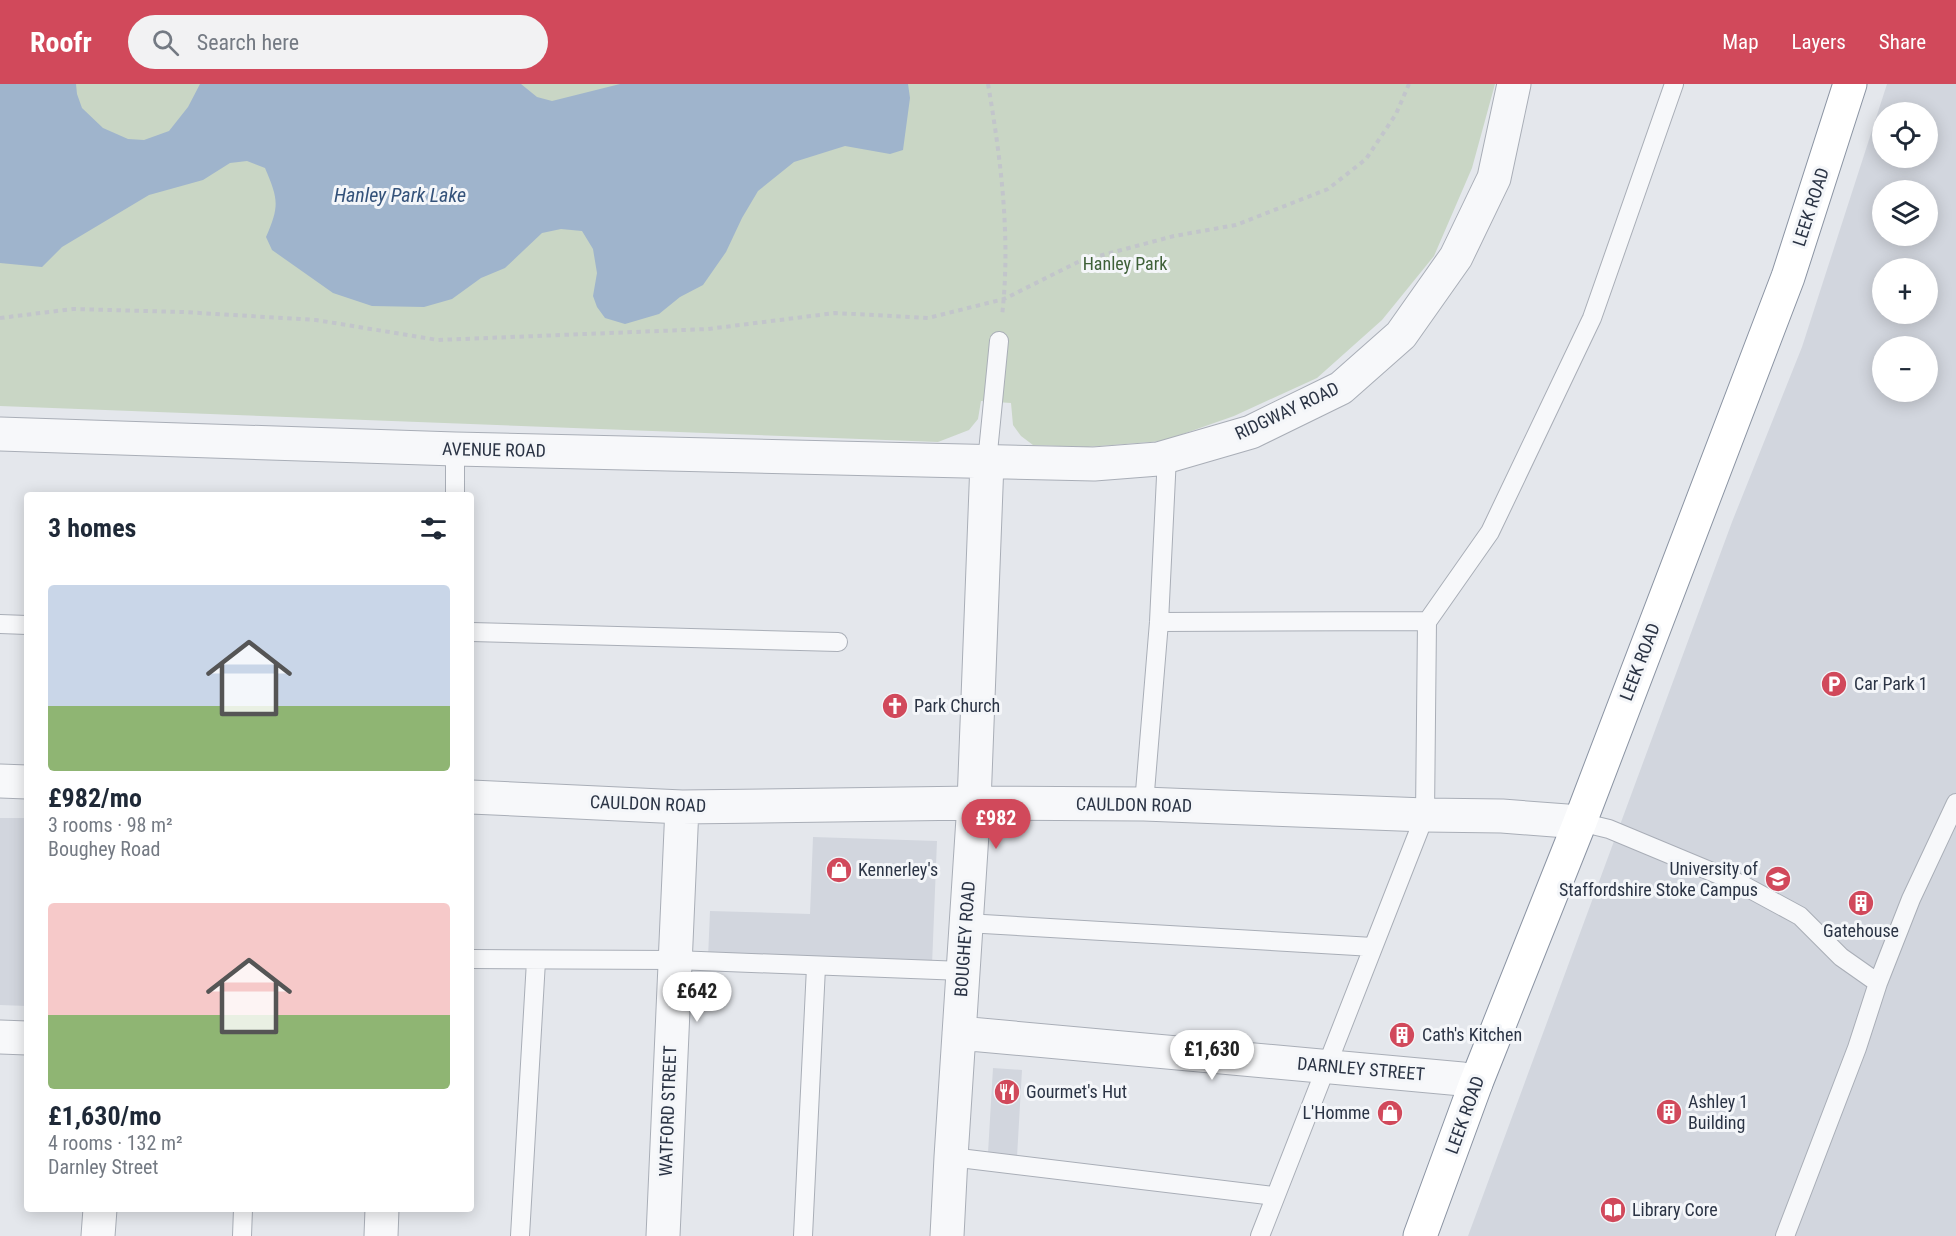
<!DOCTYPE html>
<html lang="en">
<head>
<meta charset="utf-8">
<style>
  body { margin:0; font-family:"Roboto Condensed",sans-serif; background:#f2f2f3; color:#1f2937; height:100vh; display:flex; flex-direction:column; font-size:22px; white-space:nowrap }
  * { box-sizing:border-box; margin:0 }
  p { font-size:20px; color:#747a83 }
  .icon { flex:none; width:33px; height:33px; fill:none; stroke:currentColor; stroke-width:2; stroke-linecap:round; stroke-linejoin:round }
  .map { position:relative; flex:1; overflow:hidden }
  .panel { position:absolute; left:24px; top:408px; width:450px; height:720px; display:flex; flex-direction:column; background:#fff; border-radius:6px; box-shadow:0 3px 15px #0003 }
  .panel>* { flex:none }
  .buttons { position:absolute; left:1872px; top:18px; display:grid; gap:12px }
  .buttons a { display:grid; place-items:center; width:66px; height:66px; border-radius:50%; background:#fff; box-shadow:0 3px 15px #0003; font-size:30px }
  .price { position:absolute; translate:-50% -51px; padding:0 14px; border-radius:21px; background:#fff; color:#222; font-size:20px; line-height:39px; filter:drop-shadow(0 2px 3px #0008) }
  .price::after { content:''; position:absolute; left:50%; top:36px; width:18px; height:14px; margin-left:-9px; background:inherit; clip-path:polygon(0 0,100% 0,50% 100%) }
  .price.active { background:#d1495b; color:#fff }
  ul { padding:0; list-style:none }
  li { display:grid; align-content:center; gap:12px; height:318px; padding:0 24px }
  li span { display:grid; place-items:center; height:186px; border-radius:6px; color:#555 }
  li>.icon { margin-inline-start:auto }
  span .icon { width:108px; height:108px; fill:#fffc; stroke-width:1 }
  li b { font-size:26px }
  h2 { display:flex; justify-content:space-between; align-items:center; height:72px; padding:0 24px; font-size:26px }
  header { display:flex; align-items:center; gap:36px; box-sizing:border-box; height:84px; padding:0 30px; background:#d1495b; color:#fff }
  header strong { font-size:28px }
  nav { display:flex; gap:33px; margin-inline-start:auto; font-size:21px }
  .search { width:420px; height:54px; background:#f2f2f3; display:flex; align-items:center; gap:15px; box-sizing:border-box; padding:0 21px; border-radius:33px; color:#747a83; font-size:22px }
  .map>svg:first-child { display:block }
</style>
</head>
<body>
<header>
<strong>Roofr</strong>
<div class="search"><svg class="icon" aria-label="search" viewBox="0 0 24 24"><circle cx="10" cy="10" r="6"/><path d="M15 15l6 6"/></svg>Search here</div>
<nav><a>Map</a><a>Layers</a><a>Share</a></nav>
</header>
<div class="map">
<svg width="1956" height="1152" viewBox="0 0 1956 1152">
  <rect width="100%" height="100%" fill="#e4e7ec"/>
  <path fill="#d2d6de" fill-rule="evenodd" d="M1887,0H1956V1152H1468L1732,438L1802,263ZM1882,28H1928V74H1882ZM1882,106H1928V152H1882ZM1882,184H1928V230H1882ZM1882,262H1928V308H1882Z
    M0,734H27V922L0,921Z
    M813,753L937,757L932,881L708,874L710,827L810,830Z
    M993,984L1022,986L1017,1073L988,1069Z"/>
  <path fill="#c9d6c5" d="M0,0H1495L1472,84L1434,172L1382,236L1317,294L1234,332L1163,357L1087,363L1033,361L1021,352L1013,341L1011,319L981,317L978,335L969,346L938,358L0,322Z"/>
  <path fill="#9fb4cc" d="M0,0H76L77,10L82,24L103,44L128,55L144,56L169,47L188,23L200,0H521L537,13L552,17L620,0H908L910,14L903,66L890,70L845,62L794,78L758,107L742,134L726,168L703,201L680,213L659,230L625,240L605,234L597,223L593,212L597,189L593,165L582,147L561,145L542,149L505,184L481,194L452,215L424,223L372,222L333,209L272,166L266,153C280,121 278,115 265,84L247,77L230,79L203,96L149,111L62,163L42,183L0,179Z"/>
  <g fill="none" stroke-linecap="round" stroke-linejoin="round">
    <g stroke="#a9aeb7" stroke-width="20">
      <path id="service" d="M987,378L999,257
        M455,411V365
        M1159,538L1427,537L1429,535L1490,448L1592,234L1674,0
        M0,540L27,541
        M471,548L838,558
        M1144,720L1159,538L1167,372
        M1580,738L1609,745L1741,800L1800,832L1841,873L1878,899
        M966,839L1373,863
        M471,875L675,876L963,887
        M951,1073L1274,1112
        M242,1152L243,1125
        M520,1152L536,877
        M803,1152L816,883
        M1260,1152L1425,731L1427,537
        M1785,1152L1857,964L1878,899L1911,815L1956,719"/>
    </g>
    <g stroke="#a9aeb7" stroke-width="35">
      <path id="minor" d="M0,350L455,365L1094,380L1158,375L1251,348L1341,304L1401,251L1456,173L1494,94L1514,0
        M0,697L27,698
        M471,713L682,723L974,719L1144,720L1425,731L1502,732L1580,738
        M959,949L1462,995L1476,999
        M0,953L27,954
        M98,1152L100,1125
        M381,1152L382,1125
        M663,1152L682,723
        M947,1152L951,1073L974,719L987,378"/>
    </g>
    <g stroke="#8b94a3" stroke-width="35">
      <path id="trunk" d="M1420,1152L1476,999L1580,738L1788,193L1850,0"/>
    </g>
    <path stroke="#c2c5cb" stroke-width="4" stroke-dasharray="4.5 4.5" stroke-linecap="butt" d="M988,0C1001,76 1011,154 1002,232
      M0,234L73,225L183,228L316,236L438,256L708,245L835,229L928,234L1004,215L1080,177L1174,152L1236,141L1328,105L1366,75L1396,30L1409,0"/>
    <use href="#service" stroke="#f7f8fa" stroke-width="18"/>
    <use href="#minor" stroke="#f7f8fa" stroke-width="33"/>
    <use href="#trunk" stroke="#fff" stroke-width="33"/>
  </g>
  <defs>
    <g id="parking-disc" transform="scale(1.35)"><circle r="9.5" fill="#d1495b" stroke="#f4f6f9"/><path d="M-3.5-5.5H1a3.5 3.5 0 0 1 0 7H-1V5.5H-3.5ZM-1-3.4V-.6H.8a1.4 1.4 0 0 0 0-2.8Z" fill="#fff"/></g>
    <g id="church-disc" transform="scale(1.35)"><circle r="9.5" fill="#d1495b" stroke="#f4f6f9"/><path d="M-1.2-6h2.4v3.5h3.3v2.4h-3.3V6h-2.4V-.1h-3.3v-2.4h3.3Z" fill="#fff"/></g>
    <g id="shop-disc" transform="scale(1.35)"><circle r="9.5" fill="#d1495b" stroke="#f4f6f9"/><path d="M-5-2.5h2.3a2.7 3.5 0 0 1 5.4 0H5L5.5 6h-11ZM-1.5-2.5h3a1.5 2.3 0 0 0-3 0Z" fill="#fff"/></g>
    <g id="university-disc" transform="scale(1.35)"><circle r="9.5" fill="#d1495b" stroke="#f4f6f9"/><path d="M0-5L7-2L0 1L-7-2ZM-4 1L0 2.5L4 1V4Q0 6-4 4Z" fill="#fff"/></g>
    <g id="building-disc" transform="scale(1.35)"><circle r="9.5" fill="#d1495b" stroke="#f4f6f9"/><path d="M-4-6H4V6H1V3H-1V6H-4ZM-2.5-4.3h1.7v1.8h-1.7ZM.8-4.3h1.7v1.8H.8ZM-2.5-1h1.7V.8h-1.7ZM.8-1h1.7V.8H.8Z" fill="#fff"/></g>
    <g id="restaurant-disc" transform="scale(1.35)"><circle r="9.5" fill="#d1495b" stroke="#f4f6f9"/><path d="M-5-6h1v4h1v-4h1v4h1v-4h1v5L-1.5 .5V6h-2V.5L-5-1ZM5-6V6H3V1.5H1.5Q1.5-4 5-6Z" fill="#fff"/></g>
    <g id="library-disc" transform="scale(1.35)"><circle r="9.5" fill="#d1495b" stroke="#f4f6f9"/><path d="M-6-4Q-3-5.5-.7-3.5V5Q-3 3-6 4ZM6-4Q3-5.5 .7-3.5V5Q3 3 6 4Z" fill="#fff"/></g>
  </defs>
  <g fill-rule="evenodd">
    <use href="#parking-disc" x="1834" y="600"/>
    <use href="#church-disc" x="895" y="622"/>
    <use href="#shop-disc" x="839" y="786"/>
    <use href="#university-disc" x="1778" y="795"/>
    <use href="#building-disc" x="1861" y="819"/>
    <use href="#building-disc" x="1402" y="951"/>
    <use href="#restaurant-disc" x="1007" y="1008"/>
    <use href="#building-disc" x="1669" y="1028"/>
    <use href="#shop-disc" x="1390" y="1029"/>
    <use href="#library-disc" x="1613" y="1126"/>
  </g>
  <g text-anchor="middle" stroke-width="6" stroke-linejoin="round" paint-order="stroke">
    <g font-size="18" fill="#2b3445" stroke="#f4f6f9">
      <text transform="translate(1811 123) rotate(-72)" y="6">LEEK ROAD</text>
      <text transform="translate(1287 327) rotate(-25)" y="6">RIDGWAY ROAD</text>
      <text transform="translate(494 366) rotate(1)" y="6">AVENUE ROAD</text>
      <text transform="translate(1640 578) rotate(-69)" y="6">LEEK ROAD</text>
      <text transform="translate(648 720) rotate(2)" y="6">CAULDON ROAD</text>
      <text transform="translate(1134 721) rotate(1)" y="6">CAULDON ROAD</text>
      <text transform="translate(965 855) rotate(-86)" y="6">BOUGHEY ROAD</text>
      <text transform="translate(1361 985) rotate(5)" y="6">DARNLEY STREET</text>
      <text transform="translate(668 1027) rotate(-88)" y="6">WATFORD STREET</text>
      <text transform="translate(1465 1031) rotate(-70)" y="6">LEEK ROAD</text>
    </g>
    <g font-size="18" fill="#3f6138" stroke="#f4f6f9">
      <text x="1125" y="186">Hanley Park</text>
    </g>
    <g font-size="18" fill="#2b3445" stroke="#f4f6f9" text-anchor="start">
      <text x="1854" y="606">Car Park 1</text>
      <text x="914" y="628">Park Church</text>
      <text x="1758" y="791" text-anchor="end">University of<tspan x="1758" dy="21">Staffordshire Stoke Campus</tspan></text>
      <text x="858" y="792">Kennerley's</text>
      <text x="1861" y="853" text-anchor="middle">Gatehouse</text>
      <text x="1422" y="957">Cath's Kitchen</text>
      <text x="1026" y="1014">Gourmet's Hut</text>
      <text x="1688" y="1024">Ashley 1<tspan x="1688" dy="21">Building</tspan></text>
      <text x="1370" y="1035" text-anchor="end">L'Homme</text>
      <text x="1632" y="1132">Library Core</text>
    </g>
    <g font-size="20" font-style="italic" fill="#34527a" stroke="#f4f6f9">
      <text x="400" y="118">Hanley Park Lake</text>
    </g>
  </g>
</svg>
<div class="buttons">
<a><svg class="icon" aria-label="locate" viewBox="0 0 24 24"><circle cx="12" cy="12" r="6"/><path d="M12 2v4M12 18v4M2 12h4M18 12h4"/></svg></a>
<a><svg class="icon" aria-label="layers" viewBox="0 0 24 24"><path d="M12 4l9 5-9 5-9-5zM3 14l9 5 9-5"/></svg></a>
<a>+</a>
<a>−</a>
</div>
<b class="price active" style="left:996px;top:766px">£982</b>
<b class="price" style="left:697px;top:939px">£642</b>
<b class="price" style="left:1212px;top:997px">£1,630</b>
<section class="panel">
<h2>3 homes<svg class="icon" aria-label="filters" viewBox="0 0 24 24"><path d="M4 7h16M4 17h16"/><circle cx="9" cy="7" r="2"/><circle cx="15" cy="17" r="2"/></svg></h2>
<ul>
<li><span style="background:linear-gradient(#c9d6e8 65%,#8fb573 0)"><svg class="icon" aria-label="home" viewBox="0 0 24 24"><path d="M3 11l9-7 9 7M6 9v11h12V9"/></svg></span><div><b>£982/mo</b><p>3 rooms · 98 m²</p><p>Boughey Road</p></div></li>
<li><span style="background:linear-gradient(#f6c9c9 60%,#8fb573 0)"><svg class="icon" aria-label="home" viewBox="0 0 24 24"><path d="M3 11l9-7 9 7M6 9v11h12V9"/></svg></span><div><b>£1,630/mo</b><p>4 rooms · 132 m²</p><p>Darnley Street</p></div></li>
</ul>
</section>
</div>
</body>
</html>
